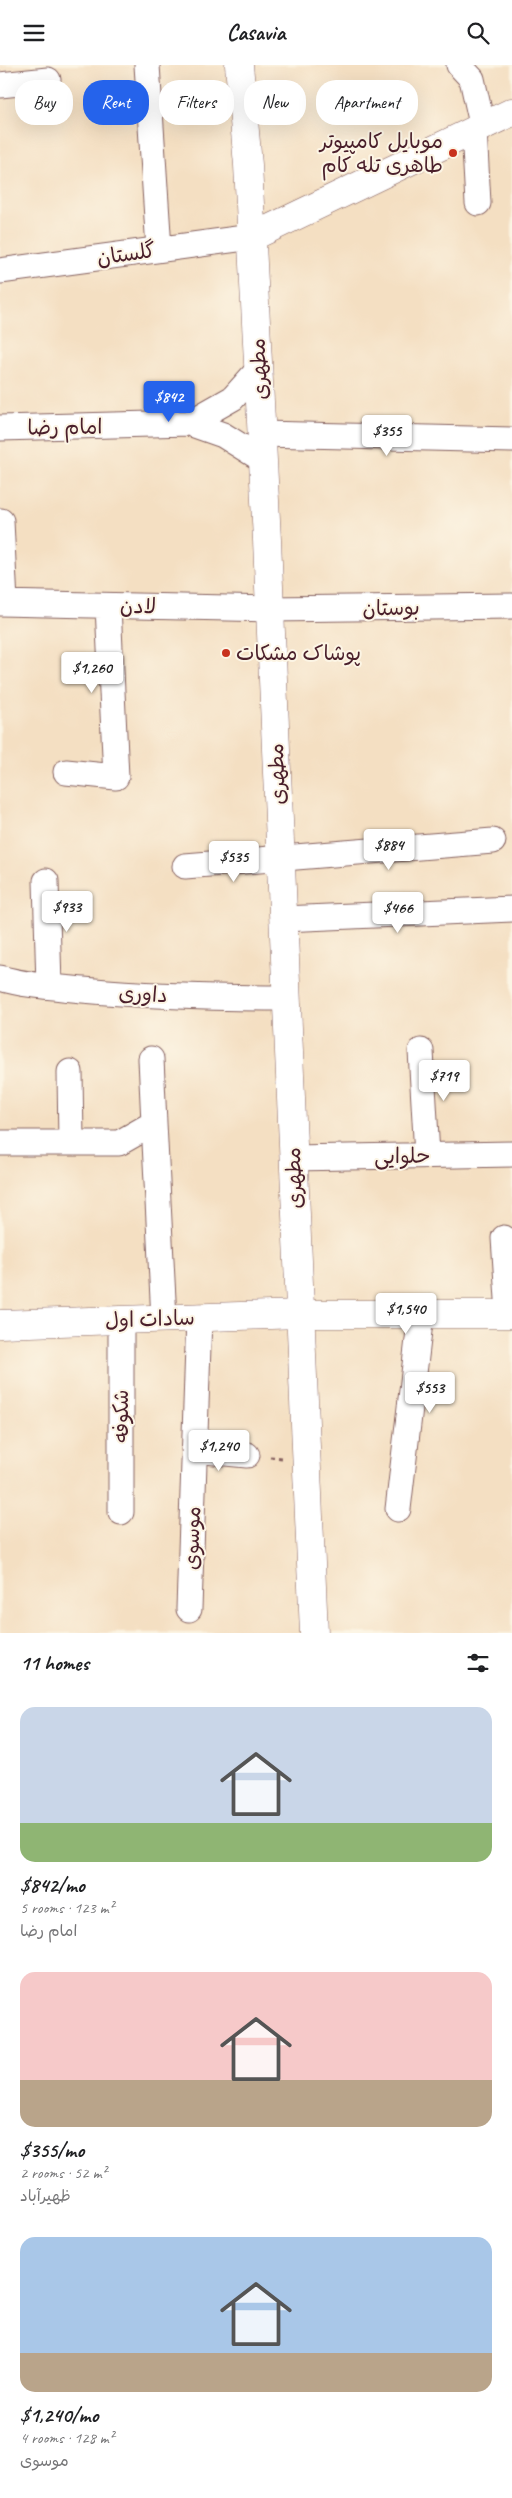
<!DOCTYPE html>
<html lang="en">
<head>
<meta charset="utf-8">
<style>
  body { margin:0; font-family:Caveat,"Playpen Sans Arabic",sans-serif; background:#f2f2f2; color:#202124; height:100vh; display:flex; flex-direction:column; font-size:19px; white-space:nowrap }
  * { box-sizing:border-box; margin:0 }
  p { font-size:16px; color:#757577 }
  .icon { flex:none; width:28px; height:28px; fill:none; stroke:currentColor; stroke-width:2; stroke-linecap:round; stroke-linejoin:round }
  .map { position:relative; height:1568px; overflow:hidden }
  .sheet { display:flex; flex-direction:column; background:#fff; flex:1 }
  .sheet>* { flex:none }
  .banner { position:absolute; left:15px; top:15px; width:482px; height:45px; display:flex; gap:10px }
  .price { position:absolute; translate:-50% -42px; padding:0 11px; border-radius:5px; background:#fff; color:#222; font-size:16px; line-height:32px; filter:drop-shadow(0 1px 2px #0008) }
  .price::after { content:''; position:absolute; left:50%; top:30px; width:15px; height:11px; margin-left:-8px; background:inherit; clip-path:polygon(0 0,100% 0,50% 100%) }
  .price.active { background:#2563eb; color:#fff }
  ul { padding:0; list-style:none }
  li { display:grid; align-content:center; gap:10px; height:265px; padding:0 20px }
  li span { display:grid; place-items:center; height:155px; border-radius:15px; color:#555 }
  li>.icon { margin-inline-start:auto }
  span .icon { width:90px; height:90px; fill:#fffc; stroke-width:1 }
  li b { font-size:21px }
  h2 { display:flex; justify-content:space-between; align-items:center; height:60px; padding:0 20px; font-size:21px }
  .tag { padding:0 18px; border-radius:20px; background:#fff; box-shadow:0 5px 20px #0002; font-size:18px; line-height:45px }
  .tag.active { background:#2563eb; color:#fff }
  header { display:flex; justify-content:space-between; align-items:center; height:65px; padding:0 20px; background:#fff; font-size:22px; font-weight:800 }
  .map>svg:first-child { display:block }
</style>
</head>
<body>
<header><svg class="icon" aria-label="menu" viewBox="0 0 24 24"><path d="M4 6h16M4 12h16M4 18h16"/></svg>Casavia<svg class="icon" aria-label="search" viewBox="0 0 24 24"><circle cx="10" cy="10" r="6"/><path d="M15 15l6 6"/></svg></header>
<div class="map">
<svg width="512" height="1568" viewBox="0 0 512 1568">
  <rect width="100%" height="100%" fill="#fcf5e5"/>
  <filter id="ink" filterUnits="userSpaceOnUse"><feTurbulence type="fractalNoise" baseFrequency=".02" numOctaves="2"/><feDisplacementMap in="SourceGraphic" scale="10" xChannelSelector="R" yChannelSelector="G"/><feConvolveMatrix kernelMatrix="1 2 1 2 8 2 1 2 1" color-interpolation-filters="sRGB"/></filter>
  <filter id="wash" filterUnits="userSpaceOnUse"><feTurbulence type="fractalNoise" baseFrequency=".0096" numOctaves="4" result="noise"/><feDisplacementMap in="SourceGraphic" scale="20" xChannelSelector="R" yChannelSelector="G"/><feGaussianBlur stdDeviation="1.12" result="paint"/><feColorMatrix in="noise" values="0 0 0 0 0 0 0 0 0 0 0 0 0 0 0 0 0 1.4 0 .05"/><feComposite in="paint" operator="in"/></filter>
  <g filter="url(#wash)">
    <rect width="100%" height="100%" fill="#f4dfc2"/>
  </g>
  <g filter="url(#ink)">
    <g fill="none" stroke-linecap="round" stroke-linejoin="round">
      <g stroke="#866260" stroke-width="27">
        <path id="street" d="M147,0L159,184
          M459,0L472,14L482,59
          M0,20L48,15
          M474,65L478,138
          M0,206L252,172
          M258,305L233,333L189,358L223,370L263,395
          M0,363L189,358
          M262,369L512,375
          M1,456L5,538
          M0,538L270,544L512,541
          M66,707L116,712L108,541
          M185,801L493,776
          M46,816L49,921
          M283,854L512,844
          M0,913C27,921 55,922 83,925C151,931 219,933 286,933
          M421,986L427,1090
          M151,994L154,1058
          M70,1007L71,1078
          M0,1078H119L154,1058L164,1254
          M293,1093L512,1089
          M504,1173L509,1249
          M194,1385L247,1390
          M398,1444L421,1249
          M121,1447V1255
          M189,1544L199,1252"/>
      </g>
      <g stroke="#866260" stroke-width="29">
        <path id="secondary" d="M239,0L248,100L267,475L314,1568
          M252,172L512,47
          M0,1259L300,1249H512"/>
      </g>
      <path stroke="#866260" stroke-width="3" stroke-dasharray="4 4" stroke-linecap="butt" d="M270,1392L283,1393"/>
      <use href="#street" stroke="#fff" stroke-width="25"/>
      <use href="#secondary" stroke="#fff" stroke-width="28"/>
    </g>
  </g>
  <g fill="#c8321e" stroke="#fcf5e5" stroke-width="2">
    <circle cx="453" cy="88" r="5"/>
    <circle cx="226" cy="588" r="5"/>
  </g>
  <g text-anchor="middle" stroke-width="4" stroke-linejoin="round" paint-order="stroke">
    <g font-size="21" fill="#4a1f2b" stroke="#fcf5e5" text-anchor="end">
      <text x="443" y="83">موبایل کامپیوتر<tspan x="443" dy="24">طاهری تله کام</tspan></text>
      <text x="236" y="595" text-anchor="start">پوشاک مشکات</text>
    </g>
    <g font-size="21" fill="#4a1f2b" stroke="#fcf5e5">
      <text transform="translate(126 189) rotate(-8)" y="7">گلستان</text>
      <text transform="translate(259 304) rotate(-93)" y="7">مطهری</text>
      <text transform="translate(65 362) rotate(-1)" y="7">امام رضا</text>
      <text transform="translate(138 541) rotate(1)" y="7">لادن</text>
      <text transform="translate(391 543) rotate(-1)" y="7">بوستان</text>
      <text transform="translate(277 709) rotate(-92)" y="7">مطهری</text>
      <text transform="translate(143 929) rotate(3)" y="7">داوری</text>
      <text transform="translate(402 1091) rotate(-1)" y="7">حلوایی</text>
      <text transform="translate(294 1113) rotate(-92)" y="7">مطهری</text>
      <text transform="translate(150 1254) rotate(-2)" y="7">سادات اول</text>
      <text transform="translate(121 1351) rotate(-90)" y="7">شکوفه</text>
      <text transform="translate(192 1473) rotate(-88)" y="7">موسوی</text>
    </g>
  </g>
</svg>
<b class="price active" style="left:169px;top:358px">$842</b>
<b class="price" style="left:387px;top:392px">$355</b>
<b class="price" style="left:92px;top:629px">$1,260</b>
<b class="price" style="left:389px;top:806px">$884</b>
<b class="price" style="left:234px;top:818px">$535</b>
<b class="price" style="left:67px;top:868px">$933</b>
<b class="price" style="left:398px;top:869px">$466</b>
<b class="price" style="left:444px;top:1037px">$719</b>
<b class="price" style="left:406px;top:1270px">$1,540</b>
<b class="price" style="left:430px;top:1349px">$553</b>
<b class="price" style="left:219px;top:1407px">$1,240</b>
<div class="banner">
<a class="tag">Buy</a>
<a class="tag active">Rent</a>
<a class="tag">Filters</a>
<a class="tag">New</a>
<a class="tag">Apartment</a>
</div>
</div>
<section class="sheet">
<h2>11 homes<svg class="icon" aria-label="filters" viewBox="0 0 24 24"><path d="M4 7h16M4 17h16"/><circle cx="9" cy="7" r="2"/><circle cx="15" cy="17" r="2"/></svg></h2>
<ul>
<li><span style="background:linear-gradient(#c9d6e8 75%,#8fb573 0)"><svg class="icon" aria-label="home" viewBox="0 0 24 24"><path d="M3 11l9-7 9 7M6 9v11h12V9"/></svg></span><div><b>$842/mo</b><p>5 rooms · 123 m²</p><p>امام رضا</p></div></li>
<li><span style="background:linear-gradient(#f6c9c9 70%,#b9a48a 0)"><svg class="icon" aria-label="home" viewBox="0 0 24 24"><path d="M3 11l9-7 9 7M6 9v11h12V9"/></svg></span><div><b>$355/mo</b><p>2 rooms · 52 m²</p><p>ظهیرآباد</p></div></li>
<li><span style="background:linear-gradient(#a9c7e8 75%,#b9a48a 0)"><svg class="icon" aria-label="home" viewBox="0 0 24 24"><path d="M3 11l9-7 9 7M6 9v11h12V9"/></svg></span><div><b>$1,240/mo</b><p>4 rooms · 128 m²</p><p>موسوی</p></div></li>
</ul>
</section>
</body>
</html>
